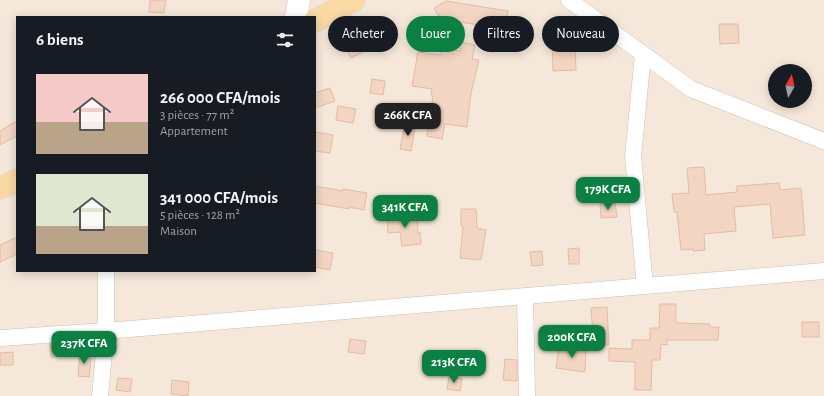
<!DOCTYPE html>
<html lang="fr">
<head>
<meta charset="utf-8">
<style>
  body { margin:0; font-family:"Alegreya Sans",sans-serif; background:#242831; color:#f1f3f6; height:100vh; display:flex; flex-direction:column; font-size:15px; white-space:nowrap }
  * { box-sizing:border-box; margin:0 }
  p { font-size:13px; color:#9ea1a6 }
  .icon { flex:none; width:22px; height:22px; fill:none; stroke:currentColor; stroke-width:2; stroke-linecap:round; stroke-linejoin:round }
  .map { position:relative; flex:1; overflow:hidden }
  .drawer { position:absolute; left:16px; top:16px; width:300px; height:256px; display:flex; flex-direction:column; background:#171b24; border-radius:0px; box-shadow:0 2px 10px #0003 }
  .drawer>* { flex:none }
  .guide { position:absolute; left:328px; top:16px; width:380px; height:36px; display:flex; gap:8px }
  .needle { width:26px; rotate:9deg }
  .buttons { position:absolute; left:768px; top:64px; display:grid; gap:8px }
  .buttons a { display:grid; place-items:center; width:44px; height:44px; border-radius:50%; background:#171b24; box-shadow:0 2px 10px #0003; font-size:20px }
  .price { position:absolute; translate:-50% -34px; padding:0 9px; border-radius:8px; background:#0b8043; color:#fff; font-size:13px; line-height:26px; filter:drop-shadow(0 1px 2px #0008) }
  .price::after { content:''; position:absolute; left:50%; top:24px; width:12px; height:9px; margin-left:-6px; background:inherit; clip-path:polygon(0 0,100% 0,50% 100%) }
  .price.active { background:#222; color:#fff }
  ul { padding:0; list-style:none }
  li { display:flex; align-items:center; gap:12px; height:100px; padding:0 20px }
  li span { display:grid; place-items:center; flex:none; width:112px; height:80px; border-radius:0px; color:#555 }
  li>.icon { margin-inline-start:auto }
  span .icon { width:48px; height:48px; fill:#fffc; stroke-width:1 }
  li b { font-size:17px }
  h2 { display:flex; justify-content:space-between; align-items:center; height:48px; padding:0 20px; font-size:17px }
  .pill { padding:0 14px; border-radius:18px; background:#171b24; box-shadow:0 2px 10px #0003; font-size:14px; line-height:36px }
  .pill.active { background:#0b8043; color:#fff }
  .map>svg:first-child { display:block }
</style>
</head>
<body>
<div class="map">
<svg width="824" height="396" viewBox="0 0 824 396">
  <rect width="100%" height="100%" fill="#fdf6ec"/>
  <path fill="#f5e8da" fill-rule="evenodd" d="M0,0H824V396H0ZM17,17H315V271H17ZM775,71H805V101H775Z"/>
  <path fill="#f3d5c3" stroke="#e6bba3" d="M150,0H166L164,13L149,12Z
    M446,1L508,11L505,29L440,19L434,8Z
    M719,24H738L739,43L720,44Z
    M375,31L381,43L351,58L345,45Z
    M455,41L475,45L472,59L479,60L471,93L467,127L445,124L442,139L427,136L433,96L431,95L432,89L412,86L418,52L440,55L441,48L461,51Z
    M575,43L576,70L553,71L552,44Z
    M372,79L385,81L383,95L370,93Z
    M330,88L335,101L315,108V93Z
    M338,106L356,109L353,123L336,120Z
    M17,121V136L0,145V131Z
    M405,123L416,124L411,151L400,149Z
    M315,132L333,135L330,153L315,151Z
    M704,167L706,195L737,192V186L779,183L780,190L801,188L805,235L773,238L770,204L734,207L736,231L704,234L705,250L693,251V249L681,250L677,212H674L672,194L689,193L687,168Z
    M315,186L343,191V189L367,193L364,210L349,207V209L315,203Z
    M615,203L617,217L601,218L600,204Z
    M461,209H476L477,228L486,230L481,260L460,258L463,226H461Z
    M417,215L418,233L420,232L421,244L402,246L400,232L388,233L387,218Z
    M17,237V254L0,262V245Z
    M579,248V264H569L568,249Z
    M315,250L333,253L330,270L315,267Z
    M542,251L543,265L532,266L530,252Z
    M660,304H676V323L710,324V327H719L718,340H667V345L661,344L660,360H652L651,390H635V362L609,361V348L632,349V340H650V328H659Z
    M607,307L609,345L588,346L587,335L593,334L591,308Z
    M802,322H819V337H802Z
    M350,339L366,341L364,354L348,352Z
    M69,343L70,356L51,357L50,344Z
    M559,347L586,348L585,372L556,368Z
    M80,350L91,359L89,377L78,376Z
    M13,352V365H0V353Z
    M505,359L517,360V381L503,380Z
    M449,377L462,379L460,391L447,389Z
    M118,378L132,379L130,392L116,390Z
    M172,380L189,382L188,396L171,394Z"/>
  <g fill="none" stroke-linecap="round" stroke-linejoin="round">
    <g stroke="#d1beb0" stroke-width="17">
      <path id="street" d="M569,0L691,89L824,141
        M643,54L633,157L645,286
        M525,296L527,396
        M0,338L106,331L824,271
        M100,396L106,331V271"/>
    </g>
    <g stroke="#d6c0b0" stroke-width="23">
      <path id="secondary" d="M296,17L299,0"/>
    </g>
    <g stroke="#dad1cd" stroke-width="23">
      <path id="primary" d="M315,21L354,0
        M0,188L17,180"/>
    </g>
    <use href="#street" stroke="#fff" stroke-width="16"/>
    <use href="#secondary" stroke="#fff" stroke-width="22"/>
    <use href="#primary" stroke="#fbd9a5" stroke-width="22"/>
  </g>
</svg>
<div class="buttons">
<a><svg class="needle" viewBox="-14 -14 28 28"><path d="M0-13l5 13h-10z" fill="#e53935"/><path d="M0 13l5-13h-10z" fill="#9ea1a6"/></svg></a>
</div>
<b class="price active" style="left:408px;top:137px">266K CFA</b>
<b class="price" style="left:608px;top:211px">179K CFA</b>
<b class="price" style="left:405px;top:229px">341K CFA</b>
<b class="price" style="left:572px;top:359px">200K CFA</b>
<b class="price" style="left:84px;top:365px">237K CFA</b>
<b class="price" style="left:454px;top:384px">213K CFA</b>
<div class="guide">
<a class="pill">Acheter</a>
<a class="pill active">Louer</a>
<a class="pill">Filtres</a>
<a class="pill">Nouveau</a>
</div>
<section class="drawer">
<h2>6 biens<svg class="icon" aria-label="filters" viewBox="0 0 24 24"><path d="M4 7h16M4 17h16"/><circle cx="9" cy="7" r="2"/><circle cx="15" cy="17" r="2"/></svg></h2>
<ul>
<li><span style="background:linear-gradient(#f6c9c9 60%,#b9a48a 0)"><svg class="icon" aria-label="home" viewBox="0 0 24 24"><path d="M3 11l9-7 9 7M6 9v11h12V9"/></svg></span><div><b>266 000 CFA/mois</b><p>3 pièces · 77 m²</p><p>Appartement</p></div></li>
<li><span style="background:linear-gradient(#dfe7d0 65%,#b9a48a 0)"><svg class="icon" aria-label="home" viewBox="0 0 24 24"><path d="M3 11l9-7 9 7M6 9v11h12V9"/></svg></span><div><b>341 000 CFA/mois</b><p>5 pièces · 128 m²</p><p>Maison</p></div></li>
</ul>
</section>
</div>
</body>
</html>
